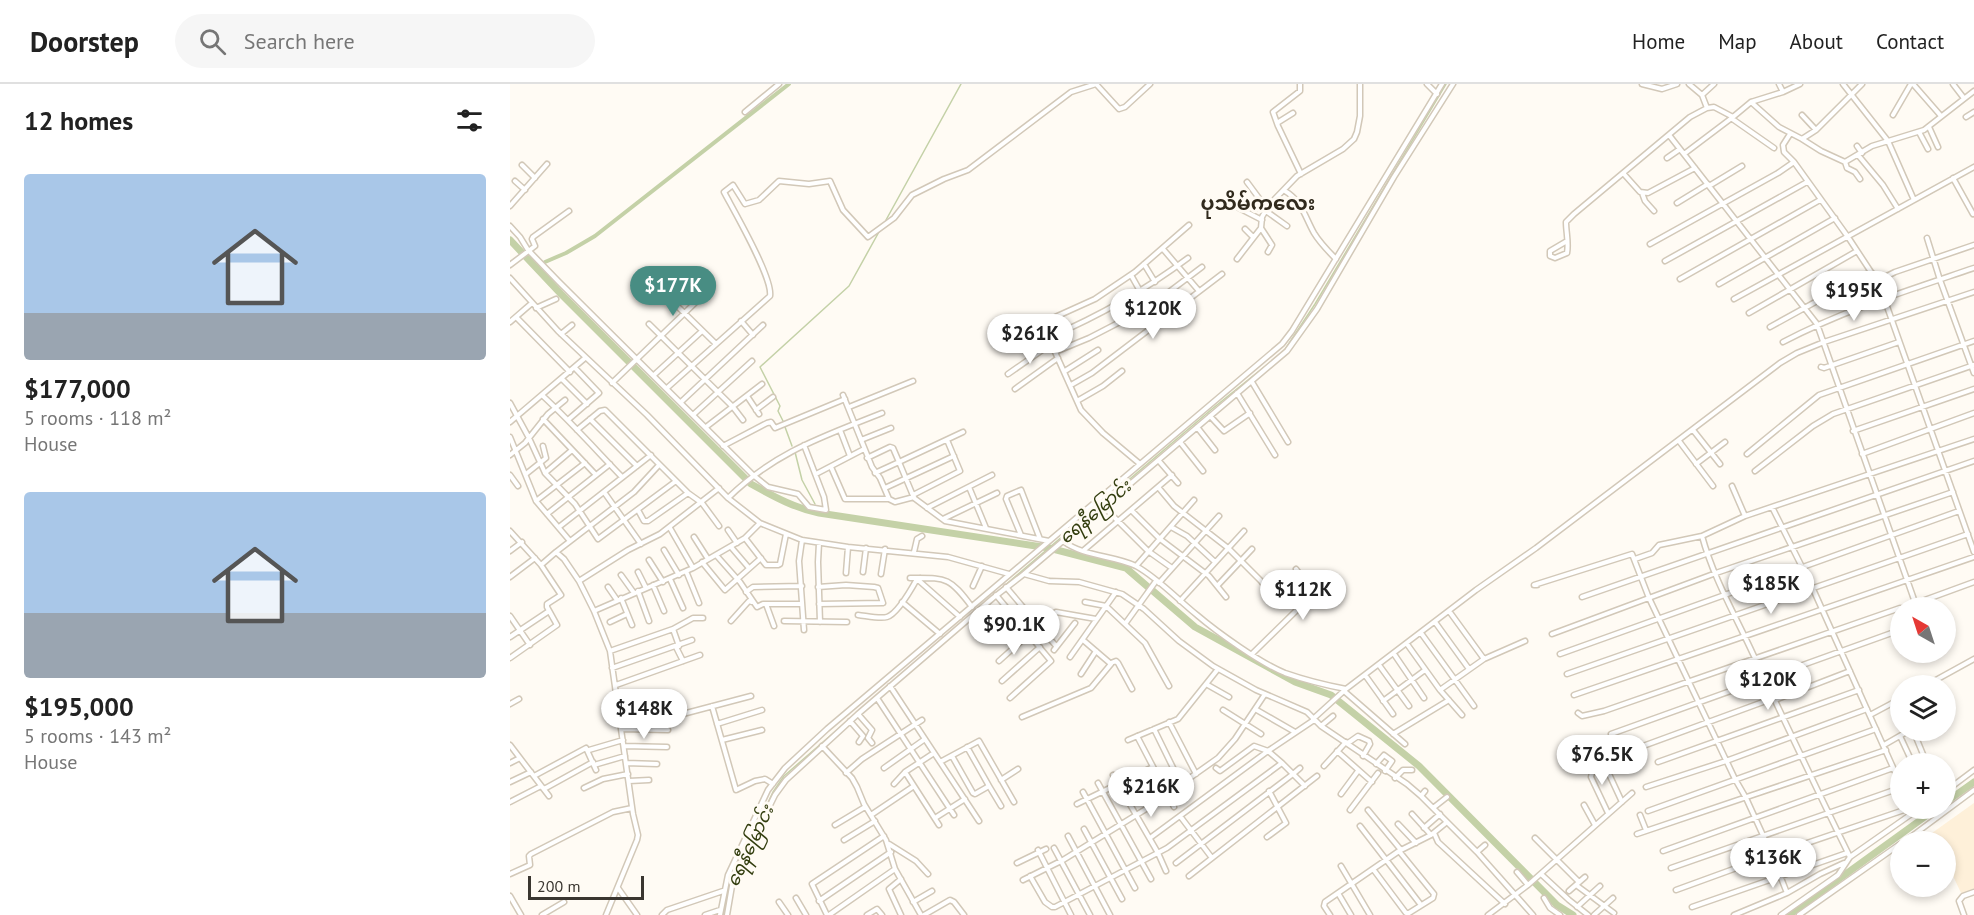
<!DOCTYPE html>
<html lang="en">
<head>
<meta charset="utf-8">
<style>
  body { margin:0; font-family:"PT Sans","Noto Sans Myanmar",sans-serif; background:#f6f6f6; color:#222; height:100vh; display:flex; flex-direction:column; font-size:22px; white-space:nowrap }
  * { box-sizing:border-box; margin:0 }
  p { font-size:20px; color:#767676 }
  .icon { flex:none; width:33px; height:33px; fill:none; stroke:currentColor; stroke-width:2; stroke-linecap:round; stroke-linejoin:round }
  .map { position:relative; flex:1; overflow:hidden }
  .panel { display:flex; flex-direction:column; background:#fff; width:510px }
  .panel>* { flex:none }
  .needle { width:39px; rotate:321deg }
  .fabs { position:absolute; left:1380px; top:513px; display:grid; gap:12px }
  .fabs a { display:grid; place-items:center; width:66px; height:66px; border-radius:50%; background:#fff; box-shadow:0 3px 9px #0003; font-size:30px }
  .scale { position:absolute; left:18px; bottom:15px; width:116px; box-sizing:border-box; padding-left:6px; border:3px solid #3a3630; border-top:0; font-size:16px; line-height:21px; white-space:nowrap; color:#3a3630; -webkit-text-stroke:4px #fffbf4; paint-order:stroke }
  .price { position:absolute; translate:-50% -51px; padding:0 14px; border-radius:21px; background:#fff; color:#222; font-size:20px; line-height:39px; filter:drop-shadow(0 2px 3px #0008) }
  .price::after { content:''; position:absolute; left:50%; top:36px; width:18px; height:14px; margin-left:-9px; background:inherit; clip-path:polygon(0 0,100% 0,50% 100%) }
  .price.selected { background:#488d83; color:#fff }
  ul { padding:0; list-style:none }
  li { display:grid; align-content:center; gap:12px; height:318px; padding:0 24px }
  li span { display:grid; place-items:center; height:186px; border-radius:6px; color:#555 }
  li>.icon { margin-inline-start:auto }
  span .icon { width:108px; height:108px; fill:#fffc; stroke-width:1 }
  li b { font-size:26px }
  h2 { display:flex; justify-content:space-between; align-items:center; height:72px; padding:0 24px; font-size:26px }
  header { display:flex; align-items:center; gap:36px; box-sizing:border-box; height:84px; padding:0 30px; background:#fff; border-bottom:2px solid #e0e0e0 }
  header strong { font-size:28px }
  nav { display:flex; gap:33px; margin-inline-start:auto; font-size:21px }
  .search { width:420px; height:54px; background:#f6f6f6; display:flex; align-items:center; gap:15px; box-sizing:border-box; padding:0 21px; border-radius:33px; color:#767676; font-size:22px }
  main { display:flex; flex:1; min-height:0 }
  .map>svg:first-child { display:block }
</style>
</head>
<body>
<header>
<strong>Doorstep</strong>
<div class="search"><svg class="icon" aria-label="search" viewBox="0 0 24 24"><circle cx="10" cy="10" r="6"/><path d="M15 15l6 6"/></svg>Search here</div>
<nav><a>Home</a><a>Map</a><a>About</a><a>Contact</a></nav>
</header>
<main>
<section class="panel">
<h2>12 homes<svg class="icon" aria-label="filters" viewBox="0 0 24 24"><path d="M4 7h16M4 17h16"/><circle cx="9" cy="7" r="2"/><circle cx="15" cy="17" r="2"/></svg></h2>
<ul>
<li><span style="background:linear-gradient(#a9c7e8 75%,#9aa5b1 0)"><svg class="icon" aria-label="home" viewBox="0 0 24 24"><path d="M3 11l9-7 9 7M6 9v11h12V9"/></svg></span><div><b>$177,000</b><p>5 rooms · 118 m²</p><p>House</p></div></li>
<li><span style="background:linear-gradient(#a9c7e8 65%,#9aa5b1 0)"><svg class="icon" aria-label="home" viewBox="0 0 24 24"><path d="M3 11l9-7 9 7M6 9v11h12V9"/></svg></span><div><b>$195,000</b><p>5 rooms · 143 m²</p><p>House</p></div></li>
</ul>
</section>
<div class="map">
<svg width="1464" height="831" viewBox="0 0 1464 831">
  <rect width="100%" height="100%" fill="#fffbf4"/>
  <path fill="#fef0d9" d="M1464,719V805L1452,811L1436,777V758L1426,757L1422,749Z"/>
  <g fill="none" stroke-linecap="round" stroke-linejoin="round">
    <path stroke="#c4d1a7" stroke-width="1.5" d="M376,136L451,0
      M273,337L268,327L270,322L250,283L339,202L370,146
      M275,343L282,362
      M285,368L292,396L305,420
      M486,509L702,325L774,267L805,220L936,0
      M402,581L464,528
      M214,831L220,800L263,708L274,692L335,639"/>
    <path stroke="#c4d1a7" stroke-width="4" d="M35,178L56,169L85,152L279,0
      M25,183L29,181"/>
    <path stroke="#c4d1a7" stroke-width="7" d="M0,156L51,210L241,400C263,412 284,424 309,429L539,464L616,484L638,503
      M643,507L685,543L785,598L821,611L909,682L1047,821L1063,831
      M1436,718L1464,698
      M1279,831L1427,724"/>
    <g stroke="#d2c8b8" stroke-width="7">
      <path id="minor" d="M790,0V7L763,28L768,42L791,90
        M917,0L927,10
        M1132,0L1152,5L1167,0
        M1179,0L1192,11L1197,24
        M1333,0L1378,57L1404,116
        M1403,0L1431,32
        M1443,0L1453,13
        M1273,8L1290,0
        M1192,11L1204,0
        M1241,18L1273,8L1269,0
        M235,28L269,0
        M1292,31L1306,46
        M1383,31L1401,0
        M1456,33L1464,28
        M1221,34L1264,64
        M767,39L783,29
        M1419,43L1428,63
        M1409,48L1418,65
        M1280,50L1273,61L1274,68L1284,78L1338,153L1361,188
        M1159,51L1307,240L1407,524
        M1292,55L1311,67L1335,78L1362,62L1414,46L1464,7
        M1347,62L1352,69
        M1174,70L1223,33
        M1348,71L1373,101L1388,125
        M1157,74L1170,65
        M1335,78L1337,84L1345,88L1350,95
        M12,81L25,94
        M1113,89L1130,108L1138,109L1185,84
        M1443,94L1463,130
        M5,97L15,106
        M737,98L757,125
        M1199,102L1232,82
        M775,107C792,117 795,133 804,149C810,159 818,167 826,175
        M1132,109L1135,117L1144,127
        M765,116L772,121
        M1167,119L1198,100
        M723,121L752,136
        M0,122L37,80
        M746,122L749,124L754,122
        M756,127L777,142
        M0,142L10,153L18,166L49,198L243,391L258,403L288,410L299,423L316,426L314,413L294,361
        M751,144L762,161L758,168
        M735,145L743,153
        M1417,154L1430,196L1464,289
        M1057,157L1040,167V172L1045,174L1057,169C1059,159 1056,148 1056,138L1064,130L1180,33L1197,24L1204,23L1223,33L1241,18L1269,43L1292,55L1306,46L1352,0
        M1140,160L1268,89L1284,78
        M653,165L689,207
        M727,175L751,144L752,133L759,121L787,92L833,65L844,55L847,48L850,32V0
        M1155,177L1297,98
        M634,180L645,198
        M0,181L25,162L22,155L23,153L59,127
        M621,191L639,223L650,237
        M0,194L48,247L137,331L218,414L250,439L292,456L338,463L438,473L499,490
        M1170,195L1310,116
        M1367,197L1385,188L1464,161
        M1209,200L1325,134
        M176,203L162,217L206,260
        M1224,215L1464,83
        M26,224L46,215
        M1239,229L1347,167
        M6,233L60,288
        M231,237L243,251
        M0,238L22,219
        M139,240L223,323L233,336
        M1260,243L1358,189L1361,188L1364,191L1374,214L1464,468
        M51,250L62,241
        M538,254C589,232 634,207 678,174
        M1273,258C1334,226 1399,206 1464,184
        M545,268L579,254L639,223L692,183
        M1311,283L1314,284L1389,258
        M555,287L588,266
        M498,290L541,260
        M144,291L192,247
        M52,295L77,320
        M742,298L778,358
        M102,299L186,218
        M561,301L582,289L712,190
        M157,304L260,212C263,194 224,127 214,108L223,101L235,120L249,116L269,97L299,100L320,97L333,126L358,153L384,134L402,111L434,95L458,86L561,8L586,0L609,25L615,23L640,0
        M505,305L548,274
        M727,309L765,371
        M333,311L362,383L370,394L379,415L385,418L404,413
        M33,312C61,338 86,366 112,393
        M237,312L249,330
        M567,317L593,302L612,287
        M171,318L253,241
        M0,319L19,354L35,389L65,420L88,455L166,397
        M339,323L403,297
        M246,326L263,313
        M184,330L242,277
        M700,332L714,347L740,329
        M33,335L86,391
        M59,335L89,309L65,284
        M80,335L127,382
        M0,338L75,274
        M196,343L252,300
        M687,343L705,366
        M67,346L90,327L95,326L178,409L192,419L209,442
        M330,346L340,372
        M1183,346L1210,380
        M1343,347L1464,305
        M453,348L389,378L404,414L435,437L539,457
        M0,353L26,417L60,457
        M351,356L381,344
        M1169,357L1203,402
        M670,358L693,387
        M213,362L257,339L261,338L265,344L335,315
        M1237,370L1309,311L1464,257
        M1352,370L1464,329
        M0,371L15,359L38,330L55,316
        M357,374L380,363L383,364L389,378L365,389
        M649,377L668,399
        M630,380L593,349L571,326L532,239L585,215L625,188L679,141
        M1186,380L1215,358
        M321,383L335,415H379
        M1245,387L1303,342L1323,330L1464,281
        M35,389L62,366
        M16,390L36,374L33,362
        M306,390L354,365
        M0,391L8,402
        M1222,402L1235,432
        M459,403L476,444
        M648,403L664,422L718,464L751,497L765,517H769L812,493
        M375,404L444,372
        M94,408L131,460
        M403,411L450,387L437,356
        M218,414C265,368 312,353 372,329
        M26,417L75,379
        M594,423L638,467L662,484
        M1262,423L1303,505L1390,699
        M417,424L482,391
        M128,426L134,437H138L178,409
        M621,426L650,455L699,492L716,513
        M37,430L100,380
        M433,435L487,409
        M49,443L141,371
        M661,443L677,452L705,478
        M160,444L183,484
        M218,446L227,459
        M0,447L31,481L46,468L54,475L69,497L84,527L100,567L123,730L128,751L127,756L96,831
        M511,451L496,415L497,412L511,406L530,455
        M1192,452C1203,493 1225,531 1243,570C1275,638 1307,706 1340,773
        M184,453L198,475
        M235,454L256,481H268L270,480L276,450
        M292,456L289,477L294,546
        M553,457C574,473 603,471 626,482C648,494 667,515 687,531C707,548 750,579 775,589C795,596 815,601 836,605
        M309,459L308,478L310,538
        M221,463L239,484
        M154,466L169,491
        M574,466L662,391
        M0,467L12,458
        M46,468L124,408L149,381
        M404,468L407,455L412,452
        M206,471L230,498L247,523L253,520H292
        M1125,475L1142,469L1149,461L1192,452L1235,432L1464,355
        M139,476L153,498
        M192,478L215,506L251,474
        M626,482L684,416
        M786,485L806,512
        M176,487L189,519
        M128,488L136,504
        M353,488L356,464
        M336,489L338,463
        M371,490L375,465
        M514,490L777,267L807,225L884,93L943,0
        M111,491L124,509
        M0,493L25,474
        M400,494C436,494 439,492 462,523
        M160,495L173,524
        M407,495L450,533
        M69,497L118,466L150,450L209,404
        M649,499L709,432
        M143,501L154,527
        M708,501L742,465
        M1027,501H1024L1122,470L1139,514L1225,695L1236,714L1262,771L1277,809
        M463,502L472,482
        M98,503L107,516
        M308,503L336,501L364,503L368,504L373,519L309,520
        M496,503L546,562
        M128,507L139,537
        M236,508L243,503L292,502
        M486,511L541,577L500,614
        M1072,513L1464,377
        M111,514L122,541
        M670,517L734,447
        M392,518L430,550
        M575,518L596,522L635,559L659,602
        M256,520L264,542
        M1393,524L1464,498
        M84,527L183,484L235,454L250,439
        M939,527L974,575
        M546,528L586,535
        M467,529L488,553L508,537
        M348,531C357,532 370,535 377,533C387,530 402,504 407,495L410,494
        M0,532L20,561
        M221,537L239,517L242,518
        M274,537L337,538
        M100,538L117,530
        M925,538L959,585
        M615,540L646,497
        M163,545L169,562
        M911,549L964,622
        M1042,550L1206,489L1443,408
        M0,553L39,527
        M897,560L930,606L952,631
        M166,563L173,577
        M544,566L565,539
        M100,567L163,545L183,534H193
        M742,570L791,522L771,494
        M884,570L914,614
        M1050,570L1449,427
        M560,573L606,508
        M0,574L47,541L37,523V520L51,511L31,481
        M489,577L519,550
        M601,579L606,577L608,579L622,605
        M869,581L899,622
        M102,584L182,556
        M571,590L586,567
        M1057,590L1458,450
        M855,591L883,630
        M492,597L530,563
        M696,600L719,613
        M106,601L190,571
        M380,602L469,737
        M1415,602L1464,575
        M930,606L974,575L1015,557
        M834,607L895,660
        M1064,611L1464,473
        M367,614L444,731
        M1265,616L1340,587
        M873,617L915,586
        M0,620L9,615
        M202,622L226,706L245,697L255,695L263,700
        M745,625L785,648
        M713,626L751,650
        M109,628L169,631L241,612
        M1068,629L1072,632L1094,627L1390,524
        M348,630L362,646L358,654L362,659
        M1360,631L1390,615
        M512,633L581,604L601,580L573,556
        M803,635L836,605L966,506L1026,464L1270,279L1287,269L1314,258L1464,208
        M340,637L353,652L349,658
        M659,638L686,690
        M207,640L252,626
        M811,642L823,632
        M111,645L158,646
        M644,645L671,700
        M1403,646L1417,680
        M883,650L939,616
        M1101,650L1390,546
        M627,652L664,723
        M1390,652L1403,680
        M212,656L252,646
        M618,656L668,635L708,585
        M838,659L848,652L859,657L860,660L853,672
        M0,661L39,712
        M1374,661L1400,646
        M114,662L157,663
        M312,662L342,694L347,703L354,720L376,756L385,785L411,831
        M79,666L113,656
        M827,667L862,698
        M442,672L463,709L465,710L479,702L457,663
        M1093,677L1112,718
        M430,678L469,657L504,718
        M1148,678L1349,606
        M0,679L10,674
        M116,679L147,680
        M866,680L874,671L882,677L875,687
        M84,681L115,672
        M814,682L836,658
        M374,684L415,655
        M706,684L710,687L744,662L758,667L804,636
        M790,684L783,690L795,702
        M395,688L429,741
        M336,689L352,675L412,636
        M603,691L648,769L656,787
        M24,692L76,664L86,686
        M885,694L893,686H902
        M491,696L508,685
        M119,697L139,696
        M0,698L21,688
        M588,699L641,795
        M384,700L395,688L424,669
        M479,702L491,722
        M1136,703L1216,677L1357,625
        M74,704L93,695L118,690
        M34,705L83,678
        M1436,707L1464,686
        M573,708L625,804
        M831,710L848,687
        M911,712L915,707
        M0,718L31,702
        M567,720L643,683
        M1074,721L1085,741
        M923,724L937,713
        M840,726L868,689
        M858,726L891,766
        M1138,727L1366,645
        M1098,729L1081,693L1084,680L1264,614
        M902,730L921,751
        M361,731L404,702
        M1130,731L1136,746
        M670,732L702,774
        M425,734L455,715
        M888,740L906,759
        M325,741L355,723
        M850,742L911,821
        M914,744L930,730
        M574,745L612,815
        M924,749L928,758L995,820
        M1127,750L1376,666
        M558,752L600,831
        M757,753L776,739L759,707
        M1025,754L1069,798
        M334,756L365,737
        M1394,758L1464,706
        M379,760L406,777L418,790
        M544,764L580,831
        M528,766L561,831
        M1153,767L1383,684
        M967,768L975,761
        M507,779L536,765
        M666,779L783,690L772,679
        M831,782L860,831
        M1161,784L1390,704
        M863,785L896,829H899L923,814L924,810L889,767
        M0,790L20,781L19,772L21,770L103,728L122,724
        M1031,790L1059,816L1078,831
        M520,792L535,818L542,823H545L657,764L772,679L758,667L640,754
        M679,792L807,692
        M391,795L379,805L391,831
        M513,796L553,776L636,725L708,674L725,655L755,610
        M1018,801L1122,709
        M1066,801L1104,829
        M108,804L127,831
        M1166,806L1262,771L1400,724
        M1059,807L1075,793
        M828,809L841,831
        M0,812L11,831
        M286,814L296,831
        M1034,814L1040,824L1050,831
        M309,817L381,768
        M269,818L278,831
        M403,818L422,807
        M1067,823L1090,802
        M1182,823L1337,769
        M32,831L54,818
        M152,831L157,826L213,807
        M195,831L210,826
        M210,831L218,791L258,706L275,684L317,645L772,260L782,247L932,0
        M217,831L222,802L229,784L265,711L276,696L348,630L483,514L514,490L539,497L569,498L612,510L634,525L669,557L703,582L746,606L797,628L811,642L897,700L911,712L967,768L1023,831
        M317,831L302,800L374,752
        M319,831L385,785
        M357,831L367,825L372,831
        M414,831L440,816L444,818L454,831
        M820,831L814,822L815,818L889,767L921,751L937,738
        M978,831L1018,801L1007,788
        M1084,831L1103,814
        M1224,831L1277,809L1310,790L1334,779
        M1271,831L1328,791L1340,773L1410,724
        M1289,831L1390,760
        M1454,831L1449,817L1453,812L1464,808"/>
    </g>
    <use href="#minor" stroke="#fff" stroke-width="4"/>
  </g>
  <g text-anchor="middle" stroke-width="6" stroke-linejoin="round" paint-order="stroke">
    <g font-size="18" font-style="italic" fill="#333e0f" stroke="#fffbf4">
      <text transform="translate(585 428) rotate(-40)" y="6">ရေနီမြောင်း</text>
      <text transform="translate(240 762) rotate(-65)" y="6">ရေနီမြောင်း</text>
    </g>
    <g font-size="20" font-weight="bold" fill="#312a1d" stroke="#fffbf4">
      <text x="748" y="126">ပုသိမ်ကလေး</text>
    </g>
  </g>
</svg>
<div class="fabs">
<a><svg class="needle" viewBox="-14 -14 28 28"><path d="M0-13l5 13h-10z" fill="#e53935"/><path d="M0 13l5-13h-10z" fill="#767676"/></svg></a>
<a><svg class="icon" aria-label="layers" viewBox="0 0 24 24"><path d="M12 4l9 5-9 5-9-5zM3 14l9 5 9-5"/></svg></a>
<a>+</a>
<a>−</a>
</div>
<div class="scale">200 m</div>
<b class="price selected" style="left:163px;top:233px">$177K</b>
<b class="price" style="left:1344px;top:238px">$195K</b>
<b class="price" style="left:643px;top:256px">$120K</b>
<b class="price" style="left:520px;top:281px">$261K</b>
<b class="price" style="left:1261px;top:531px">$185K</b>
<b class="price" style="left:793px;top:537px">$112K</b>
<b class="price" style="left:504px;top:572px">$90.1K</b>
<b class="price" style="left:1258px;top:627px">$120K</b>
<b class="price" style="left:134px;top:656px">$148K</b>
<b class="price" style="left:1092px;top:702px">$76.5K</b>
<b class="price" style="left:641px;top:734px">$216K</b>
<b class="price" style="left:1263px;top:805px">$136K</b>
</div>
</main>
</body>
</html>
